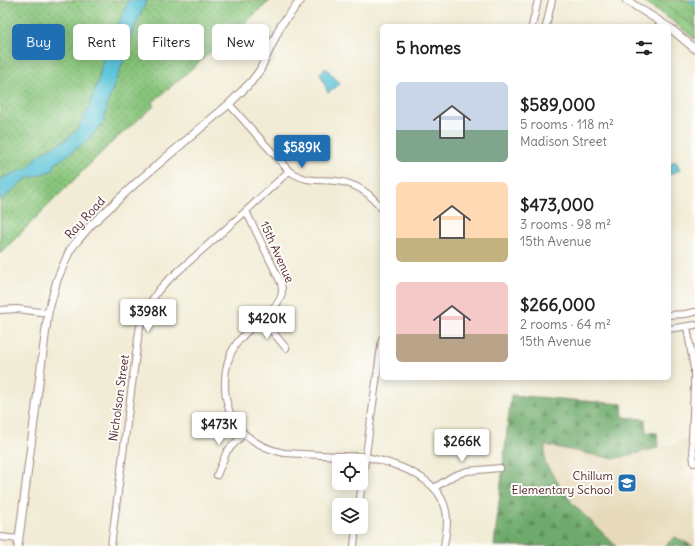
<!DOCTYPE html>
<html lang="en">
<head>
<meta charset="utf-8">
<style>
  body { margin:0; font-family:Delius,sans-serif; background:#f6f6f6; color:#202124; height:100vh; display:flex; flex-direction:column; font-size:15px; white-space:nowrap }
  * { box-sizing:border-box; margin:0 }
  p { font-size:13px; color:#757577 }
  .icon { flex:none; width:22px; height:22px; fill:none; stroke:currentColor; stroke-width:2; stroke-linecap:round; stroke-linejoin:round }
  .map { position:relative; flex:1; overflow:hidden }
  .details { position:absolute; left:380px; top:24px; width:291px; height:356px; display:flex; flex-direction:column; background:#fff; border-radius:6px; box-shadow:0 2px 10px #0003 }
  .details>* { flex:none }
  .guide { position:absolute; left:12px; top:24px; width:308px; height:36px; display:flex; gap:8px }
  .tools { position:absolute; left:332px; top:454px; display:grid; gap:8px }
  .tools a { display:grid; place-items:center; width:36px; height:36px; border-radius:6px; background:#fff; box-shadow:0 2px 10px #0003; font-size:20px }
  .price { position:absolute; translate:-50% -34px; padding:0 9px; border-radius:4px; background:#fff; color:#222; font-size:13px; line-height:26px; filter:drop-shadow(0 1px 2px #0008) }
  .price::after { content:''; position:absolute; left:50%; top:24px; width:12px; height:9px; margin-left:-6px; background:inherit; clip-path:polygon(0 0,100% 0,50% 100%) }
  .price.selected { background:#1f6fb2; color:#fff }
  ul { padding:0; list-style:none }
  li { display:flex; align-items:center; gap:12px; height:100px; padding:0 16px }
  li span { display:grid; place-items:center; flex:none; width:112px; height:80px; border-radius:6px; color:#555 }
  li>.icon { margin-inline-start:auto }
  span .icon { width:48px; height:48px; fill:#fffc; stroke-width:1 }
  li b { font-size:17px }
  h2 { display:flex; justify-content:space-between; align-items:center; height:48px; padding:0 16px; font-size:17px }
  .pill { padding:0 14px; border-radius:6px; background:#fff; box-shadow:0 2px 10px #0003; font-size:14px; line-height:36px }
  .pill.selected { background:#1f6fb2; color:#fff }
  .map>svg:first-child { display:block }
</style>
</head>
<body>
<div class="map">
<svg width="695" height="546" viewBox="0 0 695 546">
  <defs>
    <pattern id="forest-firs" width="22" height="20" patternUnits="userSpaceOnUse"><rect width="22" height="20" fill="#6eaa6c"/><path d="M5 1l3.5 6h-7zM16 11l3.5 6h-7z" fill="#5c8a59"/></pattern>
    <pattern id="park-dots" width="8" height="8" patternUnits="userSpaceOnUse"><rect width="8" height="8" fill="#88c57c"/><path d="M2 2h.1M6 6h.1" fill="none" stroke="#719f66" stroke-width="1.8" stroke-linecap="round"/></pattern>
  </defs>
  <rect width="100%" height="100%" fill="#fdfcf7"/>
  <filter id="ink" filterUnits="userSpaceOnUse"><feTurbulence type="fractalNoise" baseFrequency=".025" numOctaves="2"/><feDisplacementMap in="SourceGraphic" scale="8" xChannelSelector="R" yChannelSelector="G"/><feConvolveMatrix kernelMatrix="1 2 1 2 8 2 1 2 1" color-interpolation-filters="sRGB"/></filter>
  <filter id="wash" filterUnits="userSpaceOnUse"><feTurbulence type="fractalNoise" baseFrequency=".012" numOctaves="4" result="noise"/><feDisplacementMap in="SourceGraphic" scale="16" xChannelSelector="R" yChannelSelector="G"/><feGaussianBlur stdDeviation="0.9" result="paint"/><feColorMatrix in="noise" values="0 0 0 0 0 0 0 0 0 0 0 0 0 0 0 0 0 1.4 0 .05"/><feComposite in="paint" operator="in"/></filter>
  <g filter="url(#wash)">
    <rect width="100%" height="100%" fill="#f1ecd6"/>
    <path fill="#e6daba" d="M683,440H695V546L675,537L665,546H616L572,503L545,463V445L614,459L672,445Z"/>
    <path fill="#88c57c" stroke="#697254" d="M640,0H695V39L671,20Z"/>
    <path fill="url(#forest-firs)" stroke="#5c644c" d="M511,395L622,404L623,417L645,419L646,432L657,433L658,448L614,459L545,445V463L572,503L616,546H494Z
      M675,537L693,546H665Z"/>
    <path fill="url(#park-dots)" stroke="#697254" d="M0,0H271L152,103L154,106L110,144L0,254Z
      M659,0H695V27Z"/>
    <path fill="#5cc5d9" stroke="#537282" d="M128,0H147L131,35L128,49L107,104L104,122L83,144L55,164L54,170L26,179L0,201V179L27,168L41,153L67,139L78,129L88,109L98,81L104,55L124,11Z
      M326,68L340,84L328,93L320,73Z
      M676,161L680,170L669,175V164Z"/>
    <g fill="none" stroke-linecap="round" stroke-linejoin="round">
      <path stroke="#5cc5d9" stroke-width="2.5" d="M691,0L695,5"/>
    </g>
  </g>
  <g filter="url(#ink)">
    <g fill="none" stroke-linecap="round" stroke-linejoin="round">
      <g stroke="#9e8680" stroke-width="8">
        <path id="minor" d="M532,26L538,0
          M546,26L552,0
          M229,104L289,171C307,183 316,179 336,181C355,183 371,194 382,209
          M246,211L281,283C283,292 282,298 276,305C264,318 246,330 236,344C219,370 221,414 246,435C257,445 270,450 284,453C302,454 321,455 339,456C348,456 358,456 366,457C394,463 436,476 445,507C449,519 446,533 444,546
          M0,310L17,309L48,313
          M669,315L685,314L695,312
          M262,319L286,348
          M687,327L694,369V386L692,439L694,463
          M669,329L695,325
          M217,475L227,451L244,434
          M434,488L453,476L467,471L500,468
          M359,505L382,339
          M0,537L19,539
          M111,546L139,331L143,316L148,306L158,291L165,283L246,211L289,171
          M354,546L356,527"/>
      </g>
      <g stroke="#9e8680" stroke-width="9">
        <path id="tertiary" d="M626,0L667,26
          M669,27L695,49
          M18,546L48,313L57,280L70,250L78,240L91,225L136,183L229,104L251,82L260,70L281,25L301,0"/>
      </g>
      <use href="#minor" stroke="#fff" stroke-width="6"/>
      <use href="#tertiary" stroke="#fff" stroke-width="7"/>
    </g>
  </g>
  <defs>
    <g id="school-square" transform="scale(1)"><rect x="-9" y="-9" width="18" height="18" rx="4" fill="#1f6fb2" stroke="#fdfcf7"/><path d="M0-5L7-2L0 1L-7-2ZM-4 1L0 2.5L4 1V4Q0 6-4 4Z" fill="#fff"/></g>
  </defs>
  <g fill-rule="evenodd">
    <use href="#school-square" x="627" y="483"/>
  </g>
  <g text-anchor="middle" stroke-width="4" stroke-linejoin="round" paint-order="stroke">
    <g font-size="12" fill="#4a1f2b" stroke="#fdfcf7">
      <text transform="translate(85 218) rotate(-47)" y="4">Ray Road</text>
      <text transform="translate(277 252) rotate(66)" y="4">15th Avenue</text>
      <text transform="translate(119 398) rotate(-82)" y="4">Nicholson Street</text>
    </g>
    <g font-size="12" fill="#4a1f2b" stroke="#fdfcf7" text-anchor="end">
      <text x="613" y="480">Chillum<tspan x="613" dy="14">Elementary School</tspan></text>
    </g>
  </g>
</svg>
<div class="tools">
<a><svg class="icon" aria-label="locate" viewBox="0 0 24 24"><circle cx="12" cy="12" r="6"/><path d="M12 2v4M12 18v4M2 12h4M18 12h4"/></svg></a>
<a><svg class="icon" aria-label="layers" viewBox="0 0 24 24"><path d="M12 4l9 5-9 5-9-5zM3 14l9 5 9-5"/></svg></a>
</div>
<b class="price selected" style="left:302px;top:169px">$589K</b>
<b class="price" style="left:148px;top:333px">$398K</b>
<b class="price" style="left:267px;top:340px">$420K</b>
<b class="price" style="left:219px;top:446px">$473K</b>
<b class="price" style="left:462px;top:463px">$266K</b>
<div class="guide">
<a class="pill selected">Buy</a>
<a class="pill">Rent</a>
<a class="pill">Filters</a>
<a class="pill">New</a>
</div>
<section class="details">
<h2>5 homes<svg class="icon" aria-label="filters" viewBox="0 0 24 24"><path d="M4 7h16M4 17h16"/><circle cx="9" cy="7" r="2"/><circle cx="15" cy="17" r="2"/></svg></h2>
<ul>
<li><span style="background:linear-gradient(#c9d6e8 60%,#7fa58c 0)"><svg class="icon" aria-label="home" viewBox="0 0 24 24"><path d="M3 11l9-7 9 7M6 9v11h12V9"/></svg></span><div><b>$589,000</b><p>5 rooms · 118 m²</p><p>Madison Street</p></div></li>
<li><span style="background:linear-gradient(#ffd9b3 70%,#c2b280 0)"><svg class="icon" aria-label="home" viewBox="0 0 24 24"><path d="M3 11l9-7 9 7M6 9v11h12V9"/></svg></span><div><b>$473,000</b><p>3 rooms · 98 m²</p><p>15th Avenue</p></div></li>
<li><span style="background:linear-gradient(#f6c9c9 65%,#b9a48a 0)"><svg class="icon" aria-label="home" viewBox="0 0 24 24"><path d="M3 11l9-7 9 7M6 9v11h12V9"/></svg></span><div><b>$266,000</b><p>2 rooms · 64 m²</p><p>15th Avenue</p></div></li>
</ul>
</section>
</div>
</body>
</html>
